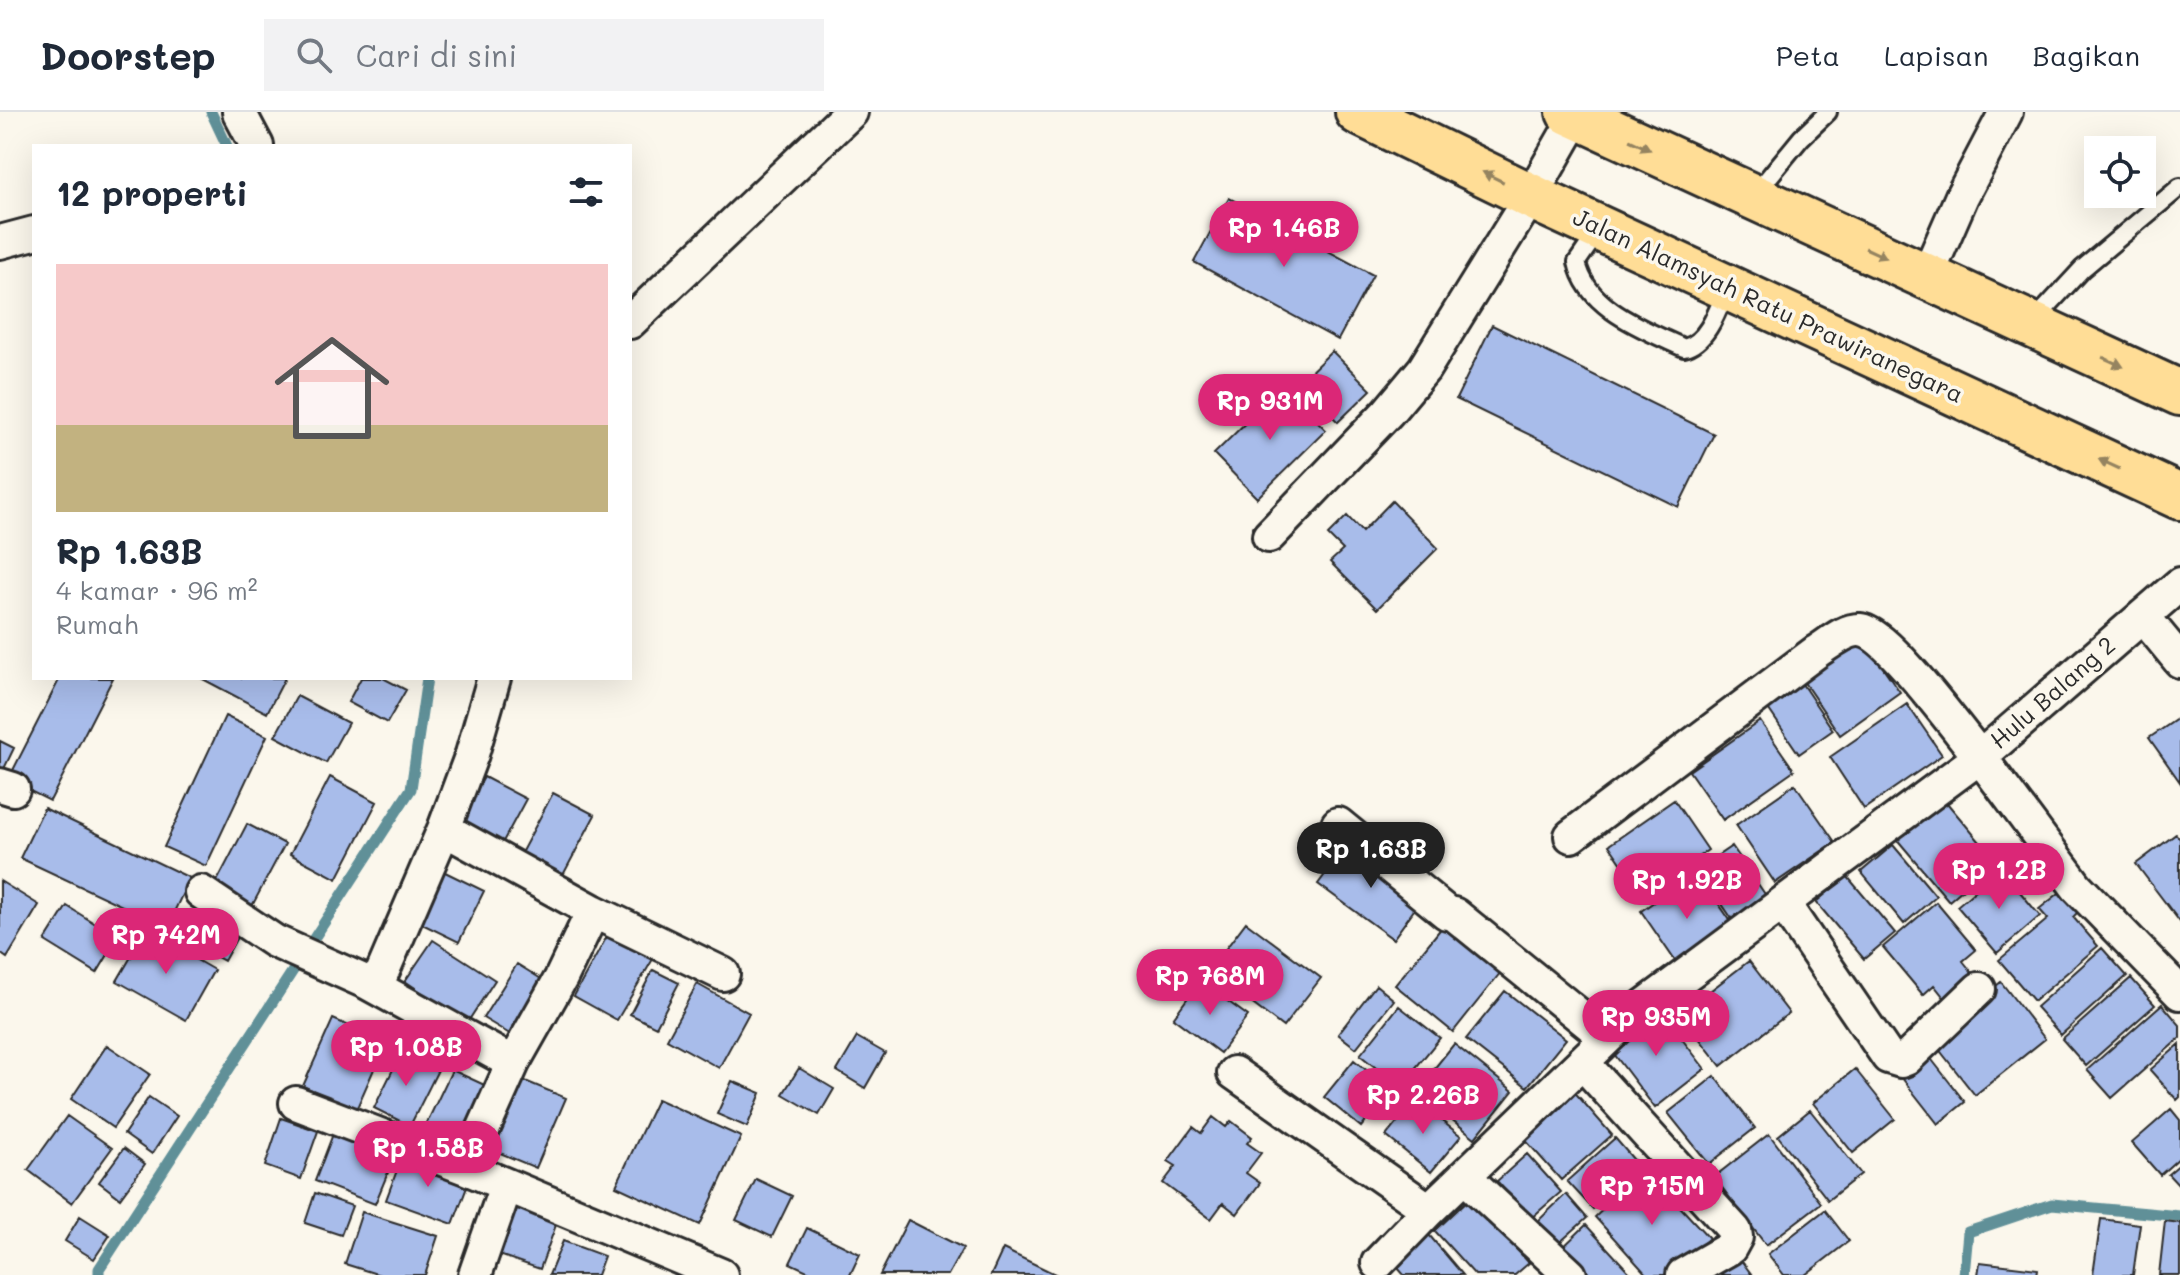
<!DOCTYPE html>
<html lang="id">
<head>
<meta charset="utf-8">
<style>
  body { margin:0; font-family:Mali,sans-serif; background:#f2f2f3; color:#1f2937; height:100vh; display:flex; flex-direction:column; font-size:30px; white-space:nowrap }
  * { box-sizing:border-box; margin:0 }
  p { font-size:26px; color:#747a83 }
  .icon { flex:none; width:44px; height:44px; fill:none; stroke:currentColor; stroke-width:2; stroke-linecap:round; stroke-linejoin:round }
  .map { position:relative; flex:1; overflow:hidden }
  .side { position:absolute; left:32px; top:32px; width:600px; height:536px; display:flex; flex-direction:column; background:#fff; border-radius:0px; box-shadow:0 8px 32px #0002 }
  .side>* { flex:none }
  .tools { position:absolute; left:2084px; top:24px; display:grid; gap:16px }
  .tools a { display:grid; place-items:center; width:72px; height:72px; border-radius:0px; background:#fff; box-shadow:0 8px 32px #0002; font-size:40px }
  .price { position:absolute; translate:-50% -68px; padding:0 18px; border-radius:28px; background:#db2777; color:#fff; font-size:26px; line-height:52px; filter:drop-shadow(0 2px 4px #0008) }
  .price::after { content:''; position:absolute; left:50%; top:48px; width:24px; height:18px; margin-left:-12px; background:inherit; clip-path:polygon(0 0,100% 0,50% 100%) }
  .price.selected { background:#222; color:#fff }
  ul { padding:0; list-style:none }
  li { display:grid; align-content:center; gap:16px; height:424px; padding:0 24px }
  li span { display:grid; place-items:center; height:248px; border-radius:0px; color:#555 }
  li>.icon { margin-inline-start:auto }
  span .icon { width:144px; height:144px; fill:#fffc; stroke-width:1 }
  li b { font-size:34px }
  h2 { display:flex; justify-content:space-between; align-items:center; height:96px; padding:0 24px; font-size:34px }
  header { display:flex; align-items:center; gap:48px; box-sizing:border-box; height:112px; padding:0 40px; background:#fff; border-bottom:2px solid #e0e1e3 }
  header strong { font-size:38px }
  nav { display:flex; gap:44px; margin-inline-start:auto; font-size:28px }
  .search { width:560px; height:72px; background:#f2f2f3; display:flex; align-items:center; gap:20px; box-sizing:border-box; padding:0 28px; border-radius:0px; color:#747a83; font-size:30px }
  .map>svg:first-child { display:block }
</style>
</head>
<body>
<header>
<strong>Doorstep</strong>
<div class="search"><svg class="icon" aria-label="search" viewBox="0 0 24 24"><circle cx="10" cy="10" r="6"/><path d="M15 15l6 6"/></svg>Cari di sini</div>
<nav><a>Peta</a><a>Lapisan</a><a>Bagikan</a></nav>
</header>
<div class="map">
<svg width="2180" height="1163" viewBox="0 0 2180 1163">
  <rect width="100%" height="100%" fill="#fbf7ec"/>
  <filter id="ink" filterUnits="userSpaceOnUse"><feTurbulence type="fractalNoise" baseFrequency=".0125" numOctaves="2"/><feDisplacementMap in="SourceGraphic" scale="16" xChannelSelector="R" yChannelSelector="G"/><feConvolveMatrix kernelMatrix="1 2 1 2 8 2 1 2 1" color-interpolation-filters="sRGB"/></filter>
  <g filter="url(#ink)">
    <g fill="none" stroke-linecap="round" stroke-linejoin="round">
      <path stroke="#609098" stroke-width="11" d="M211,0L227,34
        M99,1163V1157L411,677L427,566
        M1964,1163L1968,1120L2052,1092L2180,1104"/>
    </g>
    <path fill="#a8bcea" stroke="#2b2b2b" stroke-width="2" d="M1229,86L1373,163L1338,228L1194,150Z
      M1492,213L1714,322L1678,395L1456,287Z
      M1332,239L1371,278L1338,310L1299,271Z
      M1283,274L1326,318L1257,386L1214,342Z
      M1392,389L1438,436L1377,497L1330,450L1343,438L1328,423L1347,404L1362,420Z
      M1859,521L1900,580L1840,623L1799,563Z
      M60,566H113L50,689L8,668Z
      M201,566H285L267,601Z
      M361,566H383L406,578L387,611L348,590Z
      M1802,572L1833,618L1799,642L1767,595Z
      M297,584L348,611L326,651L275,624Z
      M1907,592L1942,643L1864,697L1830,645Z
      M225,604L267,624L206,754L164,735Z
      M2180,605V670L2149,626Z
      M1760,609L1794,658L1723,708L1689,659Z
      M0,629L14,636L2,661L0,660Z
      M330,665L377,690L337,767L290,742Z
      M484,665L526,687L498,739L456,717Z
      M1795,672L1835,730L1775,771L1736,713Z
      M553,681L595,703L562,765L520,743Z
      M1942,685L1996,749L1949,789L1895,725Z
      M1674,688L1708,738L1643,783L1609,733Z
      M44,696L190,766L167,815L20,746Z
      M247,712L285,732L252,794L214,775Z
      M2176,722L2180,727V810L2136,752Z
      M1350,729L1424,784L1393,827L1318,772Z
      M1893,733L1936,784L1904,812L1861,760Z
      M1732,734L1771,791L1737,814L1698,757Z
      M2001,757L2040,804L1997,841L1957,794Z
      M443,759L484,779L459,830L418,810Z
      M1847,764L1895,821L1864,847L1816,790Z
      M0,769L39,793L7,846L0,841Z
      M1684,769L1696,787L1709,778L1734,814L1678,853L1641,799Z
      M2063,778L2080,798L2073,805L2098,834L2034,889L1999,848L2048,807L2039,797Z
      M1936,790L1976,838L1963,849L1979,869L1950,893L1934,873L1923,883L1883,835Z
      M67,794L118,826L97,861L45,829Z
      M201,798L240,820L224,849L184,827Z
      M1447,809L1505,855L1453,920L1395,873Z
      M1246,810L1321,866L1283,915L1209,859Z
      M611,817L656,842L617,908L574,884Z
      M146,819L214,858L186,908L117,869Z
      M433,828L495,868L467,911L405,869Z
      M2102,836L2127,864L2061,923L2036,895Z
      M1749,849L1789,901L1721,954L1680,902Z
      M517,852L551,873L518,927L483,906Z
      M653,858L679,871L656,915L630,902Z
      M2131,866L2155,893L2086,954L2062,927Z
      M1200,869L1248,904L1220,941L1173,906Z
      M2001,870L2045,927L1975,983L1930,926Z
      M697,872L749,901L719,956L667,927Z
      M1376,873L1394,888L1356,936L1338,922Z
      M1505,879L1566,927L1527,975L1466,927Z
      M2162,892L2180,913V926L2112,986L2087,958Z
      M1399,894L1440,926L1400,975L1360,943Z
      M1658,896L1705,957L1655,996L1608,934Z
      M333,907L386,930L356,998L303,974Z
      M857,925L885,941L865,976L837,959Z
      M1454,932L1513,979L1475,1026L1416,979Z
      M2180,932V985L2177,988L2150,958Z
      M107,933L150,962L113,1016L71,987Z
      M403,937L439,956L410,1014L374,996Z
      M1925,939L1965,990L1938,1012L1898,961Z
      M1354,948L1391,978L1361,1015L1324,985Z
      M799,956L834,977L819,1003L783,982Z
      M1855,957L1895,1007L1853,1041L1813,991Z
      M452,958L491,976L460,1041L421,1023Z
      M1715,964L1755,1016L1709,1052L1668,1001Z
      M518,966L566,986L536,1056L488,1036Z
      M732,969L761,981L747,1015L717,1002Z
      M1572,977L1612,1023L1561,1068L1521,1023Z
      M149,985L177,1004L152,1042L124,1022Z
      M657,987L741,1025L700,1113L616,1074Z
      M1415,988L1461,1024L1431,1060L1386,1024Z
      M2171,997L2180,1008V1045L2160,1063L2132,1031Z
      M1810,998L1861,1062L1828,1088L1778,1024Z
      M67,1004L112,1036L72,1091L28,1058Z
      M1213,1005L1226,1015L1231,1009L1252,1025L1247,1031L1261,1041L1246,1061L1260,1071L1237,1102L1223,1091L1211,1107L1163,1071L1176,1054L1168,1049L1193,1015L1201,1021Z
      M281,1006L318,1019L301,1067L265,1054Z
      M333,1022L394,1046L375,1092L315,1069Z
      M1769,1022L1821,1091L1766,1133L1714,1065Z
      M1615,1026L1640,1055L1593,1097L1567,1069Z
      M124,1036L145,1052L120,1086L99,1070Z
      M403,1042L470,1067L453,1112L386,1088Z
      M1527,1042L1561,1080L1530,1107L1497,1069Z
      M2180,1052V1075L2168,1062Z
      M1646,1058L1709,1126L1669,1163H1647L1595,1105Z
      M756,1067L792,1084L772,1125L736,1108Z
      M315,1081L352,1094L341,1123L305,1111Z
      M1566,1082L1587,1106L1558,1132L1538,1109Z
      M1470,1086L1529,1151L1515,1163H1475L1435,1119Z
      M516,1095L557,1110L540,1157L499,1143Z
      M1825,1098L1849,1129L1805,1163H1784L1768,1142Z
      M362,1100L438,1124L425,1163H380L345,1152Z
      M80,1104L110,1123L94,1147L65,1129Z
      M2101,1107L2140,1112L2133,1163H2093Z
      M908,1108L963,1136L948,1163H880Z
      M2165,1109L2180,1111V1163H2159Z
      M1586,1113L1632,1163H1579L1558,1140Z
      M807,1116L860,1142L850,1163H816L790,1151Z
      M1424,1117L1463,1163H1404L1390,1147Z
      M563,1129L604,1144L597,1163H549Z
      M1003,1137L1057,1163H991Z
      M1734,1139L1752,1163H1703Z
      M1980,1150L2038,1157L2037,1163H1978Z"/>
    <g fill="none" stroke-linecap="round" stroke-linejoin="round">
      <g stroke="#2b2b2b" stroke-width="22">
        <path id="service" d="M1755,82L1801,26L1828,0
          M1599,118L1577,150C1586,197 1646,218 1684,236C1707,231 1718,198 1726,178
          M2032,211L2082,157L2180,75"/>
      </g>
      <g stroke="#2b2b2b" stroke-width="38">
        <path id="minor" d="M239,0L257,34
          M0,130L34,121
          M1927,164L1962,84L2006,0
          M630,210L851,0
          M1269,424L1388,300L1424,257L1531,84L1579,0
          M2180,472L1980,645L2077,775L2180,881
          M2143,504L2180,549
          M0,673L13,677
          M1338,712L1447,801L1454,802L1607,926
          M444,717L593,799L723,862
          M201,780L274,829L368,871L513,951
          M1783,791L1888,945L1901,949L1906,947L1979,877
          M376,875L444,717L472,642L494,566
          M1582,950L1735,1119L1736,1125L1730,1136L1683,1163
          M1234,961L1429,1098
          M296,991L466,1056L721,1163
          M466,1056L513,951L561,866L593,799
          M1464,1064L1570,1163
          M1378,1151L1429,1098L1629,905L1980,645C1960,621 1887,520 1860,518C1845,517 1829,532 1816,540L1571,724
          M475,1163L506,1074"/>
      </g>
      <g stroke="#2b2b2b" stroke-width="50">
        <path id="trunk" d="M1358,0L1549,93L2180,385
          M1569,0L2180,281"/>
      </g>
      <use href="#service" stroke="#fbf7ec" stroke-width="16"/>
      <use href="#minor" stroke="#fbf7ec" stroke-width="32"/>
      <use href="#trunk" stroke="#ffdd96" stroke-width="44"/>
    </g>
    <defs><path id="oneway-solid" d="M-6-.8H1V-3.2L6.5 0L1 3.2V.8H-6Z" transform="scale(2)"/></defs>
    <g fill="#958460">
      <use href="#oneway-solid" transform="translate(1640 33) rotate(25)"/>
      <use href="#oneway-solid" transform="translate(1493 65) rotate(-154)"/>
      <use href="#oneway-solid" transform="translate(1876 141) rotate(25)"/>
      <use href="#oneway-solid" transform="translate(2113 250) rotate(25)"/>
      <use href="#oneway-solid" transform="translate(2109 352) rotate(-155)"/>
    </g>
  </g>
  <g text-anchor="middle" stroke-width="7" stroke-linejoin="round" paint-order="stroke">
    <g font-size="24" fill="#2b2b2b" stroke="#fbf7ec">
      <text transform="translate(1768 194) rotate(25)" y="8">Jalan Alamsyah Ratu Prawiranegara</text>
      <text transform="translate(2053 581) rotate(-41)" y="8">Hulu Balang 2</text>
    </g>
  </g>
</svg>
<div class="tools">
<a><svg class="icon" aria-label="locate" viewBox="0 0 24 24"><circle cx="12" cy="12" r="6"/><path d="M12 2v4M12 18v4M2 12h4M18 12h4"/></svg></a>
</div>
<b class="price" style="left:1284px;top:157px">Rp 1.46B</b>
<b class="price" style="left:1270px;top:330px">Rp 931M</b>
<b class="price selected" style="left:1371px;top:778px">Rp 1.63B</b>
<b class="price" style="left:1999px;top:799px">Rp 1.2B</b>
<b class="price" style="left:1687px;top:809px">Rp 1.92B</b>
<b class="price" style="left:166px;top:864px">Rp 742M</b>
<b class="price" style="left:1210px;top:905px">Rp 768M</b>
<b class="price" style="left:1656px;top:946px">Rp 935M</b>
<b class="price" style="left:406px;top:976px">Rp 1.08B</b>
<b class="price" style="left:1423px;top:1024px">Rp 2.26B</b>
<b class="price" style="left:428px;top:1077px">Rp 1.58B</b>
<b class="price" style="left:1652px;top:1115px">Rp 715M</b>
<section class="side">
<h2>12 properti<svg class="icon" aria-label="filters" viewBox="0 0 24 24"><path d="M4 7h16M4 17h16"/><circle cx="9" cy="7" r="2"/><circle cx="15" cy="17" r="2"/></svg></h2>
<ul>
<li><span style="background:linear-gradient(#f6c9c9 65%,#c2b280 0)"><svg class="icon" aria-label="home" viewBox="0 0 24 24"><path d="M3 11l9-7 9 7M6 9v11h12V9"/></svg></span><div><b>Rp 1.63B</b><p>4 kamar · 96 m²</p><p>Rumah</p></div></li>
</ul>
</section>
</div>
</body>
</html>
